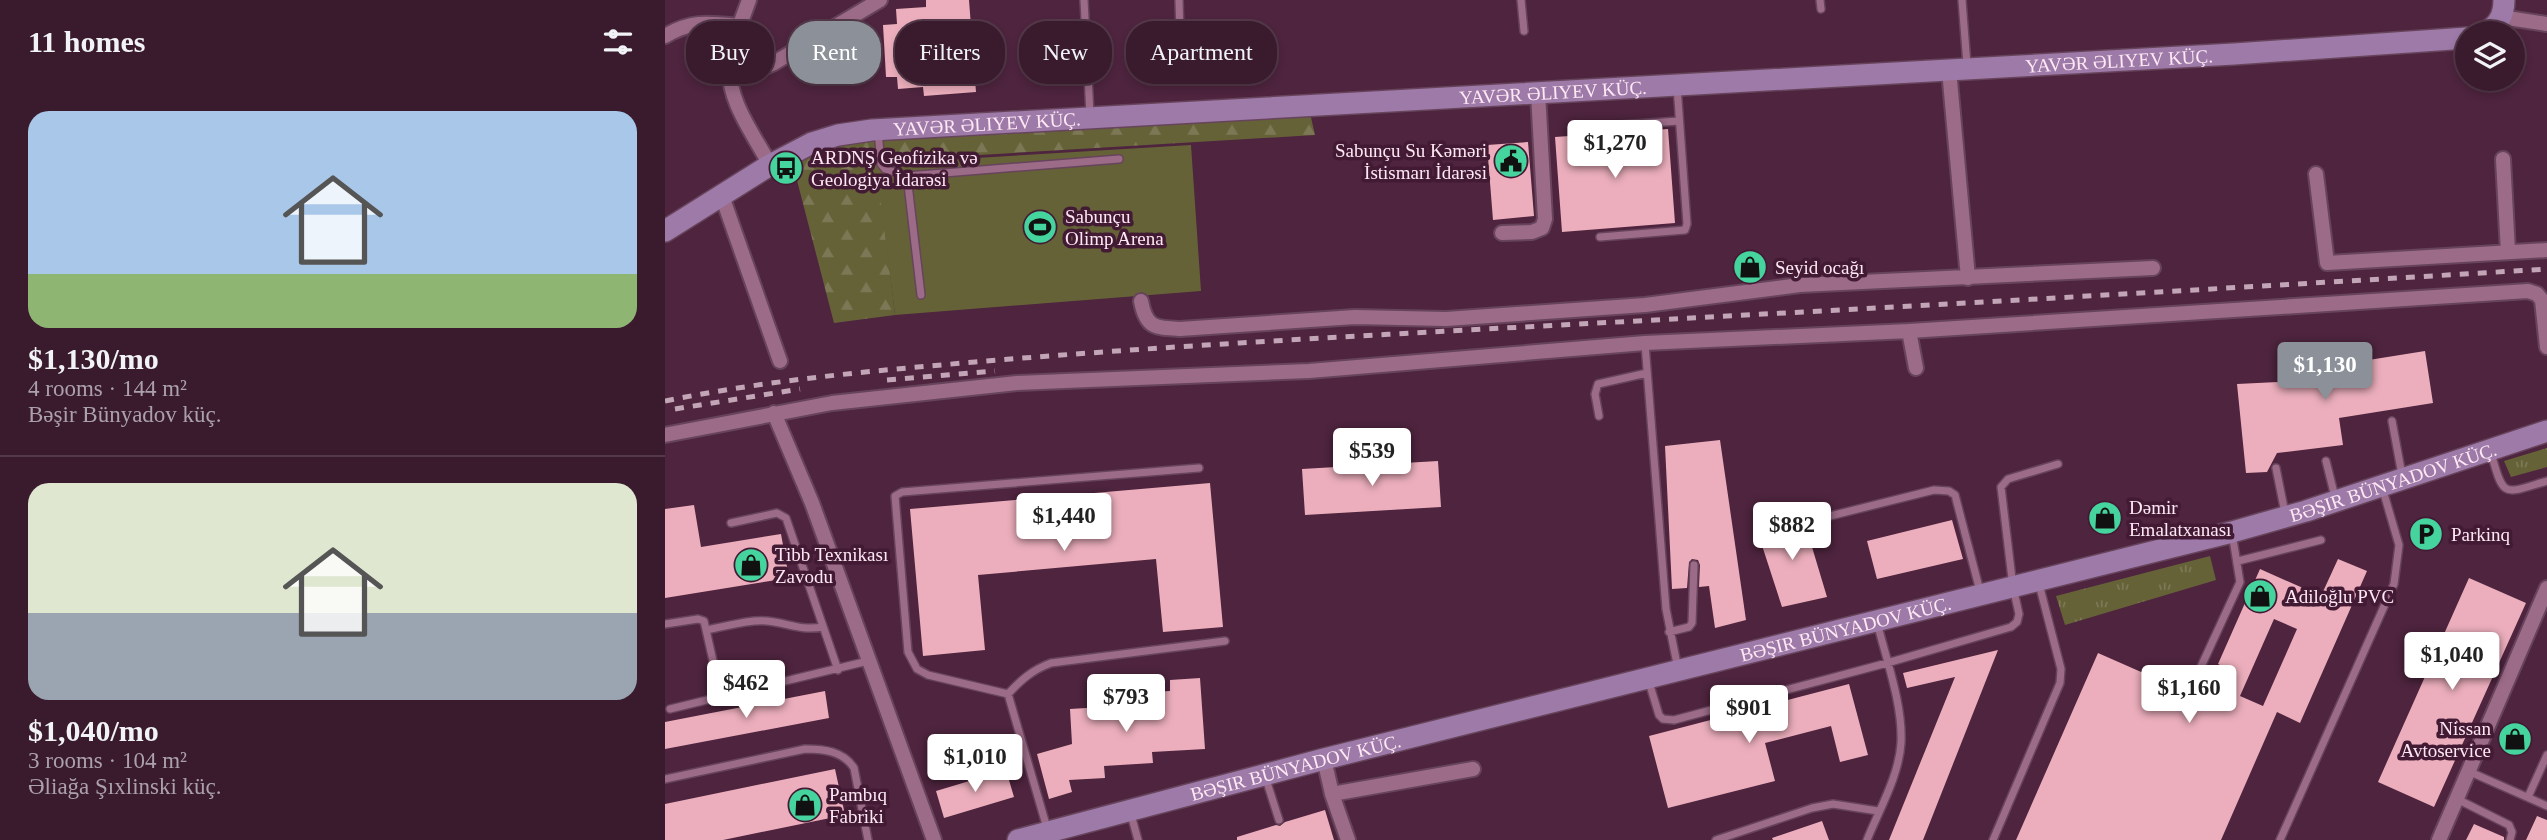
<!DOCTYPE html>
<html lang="en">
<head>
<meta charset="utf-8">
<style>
  body { margin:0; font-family:Georgia,serif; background:#45283a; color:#f1f3f6; height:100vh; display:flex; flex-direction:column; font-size:26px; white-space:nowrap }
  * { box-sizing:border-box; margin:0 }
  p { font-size:23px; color:#aba1aa }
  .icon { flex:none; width:38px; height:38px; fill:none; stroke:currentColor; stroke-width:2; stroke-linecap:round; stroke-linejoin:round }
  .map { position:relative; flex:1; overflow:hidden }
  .details { display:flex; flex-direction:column; background:#3a1b2e; width:665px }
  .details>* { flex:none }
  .top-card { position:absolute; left:21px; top:21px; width:665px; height:63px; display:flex; gap:14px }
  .buttons { position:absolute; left:1790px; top:21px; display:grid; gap:14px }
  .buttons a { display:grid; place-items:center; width:70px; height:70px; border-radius:50%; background:#3a1b2e; box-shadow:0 4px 10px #0003,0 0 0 2px #54394a; font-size:35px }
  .price { position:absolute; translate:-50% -60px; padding:0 16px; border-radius:7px; background:#fff; color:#222; font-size:23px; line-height:46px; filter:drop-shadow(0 2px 4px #0008) }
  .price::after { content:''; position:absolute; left:50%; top:42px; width:21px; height:16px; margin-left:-10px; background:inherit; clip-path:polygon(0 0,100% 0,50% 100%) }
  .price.current { background:#8c9099; color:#fff }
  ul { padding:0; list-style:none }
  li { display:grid; align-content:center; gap:14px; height:371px; padding:0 28px }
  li+li { border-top:2px solid #54394a }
  li span { display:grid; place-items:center; height:217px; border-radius:21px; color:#555 }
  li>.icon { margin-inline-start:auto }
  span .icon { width:126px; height:126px; fill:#fffc; stroke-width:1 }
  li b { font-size:30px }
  h2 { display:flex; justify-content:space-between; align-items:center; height:84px; padding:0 28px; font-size:30px }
  .pill { padding:0 24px; border-radius:28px; background:#3a1b2e; box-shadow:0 4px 10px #0003,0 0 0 2px #54394a; font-size:24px; line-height:63px }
  .pill.current { background:#8c9099; color:#fff }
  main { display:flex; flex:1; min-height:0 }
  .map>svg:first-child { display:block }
</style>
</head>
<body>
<main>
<section class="details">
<h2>11 homes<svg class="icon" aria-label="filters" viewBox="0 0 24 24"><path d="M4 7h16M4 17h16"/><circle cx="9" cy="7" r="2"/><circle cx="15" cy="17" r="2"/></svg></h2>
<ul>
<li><span style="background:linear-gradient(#a9c7e8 75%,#8fb573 0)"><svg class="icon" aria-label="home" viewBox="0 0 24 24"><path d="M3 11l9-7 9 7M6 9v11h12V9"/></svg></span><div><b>$1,130/mo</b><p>4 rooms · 144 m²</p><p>Bəşir Bünyadov küç.</p></div></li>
<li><span style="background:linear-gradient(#dfe7d0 60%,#9aa5b1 0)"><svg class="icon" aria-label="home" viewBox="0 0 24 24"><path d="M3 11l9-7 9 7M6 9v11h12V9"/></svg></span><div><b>$1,040/mo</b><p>3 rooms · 104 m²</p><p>Əliağa Şıxlinski küç.</p></div></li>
</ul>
</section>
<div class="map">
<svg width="1882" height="840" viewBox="0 0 1882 840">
  <defs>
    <pattern id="grass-tufts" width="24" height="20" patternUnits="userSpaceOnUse" patternTransform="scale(1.75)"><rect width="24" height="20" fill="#656238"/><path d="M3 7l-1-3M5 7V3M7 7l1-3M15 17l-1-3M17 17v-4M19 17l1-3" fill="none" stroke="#7c7855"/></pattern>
    <pattern id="forest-firs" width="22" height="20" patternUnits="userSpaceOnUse" patternTransform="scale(1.75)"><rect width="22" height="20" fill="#656238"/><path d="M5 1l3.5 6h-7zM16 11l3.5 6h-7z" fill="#7c7855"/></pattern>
  </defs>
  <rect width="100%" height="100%" fill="#4e243e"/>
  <path fill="url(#grass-tufts)" d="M1882,448V467L1846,477L1839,461Z
    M1545,556L1551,580L1400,625L1391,596Z"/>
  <path fill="url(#forest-firs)" d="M645,113L650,135L212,161L230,315L169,323L128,165L160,149L197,139Z"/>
  <path fill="#656238" d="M526,145L536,291L230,315L211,164Z"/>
  <path fill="#ecaebc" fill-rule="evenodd" d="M261,0H304L311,92L259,96L258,87L233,89L232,77H221L218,25L232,24L231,9L261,7Z
    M1003,129L1010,223L897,232L890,137Z
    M863,142L869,216L828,220L822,145Z
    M1663,351L1666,366L1760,351L1768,403L1674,418L1678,445L1612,453L1602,472L1581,473L1572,384L1631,381L1627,356Z
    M1055,440L1081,620L1050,628L1044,586L1034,587L1035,565L1033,560L1027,559L1024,562L1022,588L1007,589L1000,446Z
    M773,461L776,507L640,515L637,469Z
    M545,483L558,627L498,632L491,559L313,575L320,650L258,656L245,509Z
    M29,505L36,547L116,534L124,578L0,598V509Z
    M1138,517L1162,597L1117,607L1091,527Z
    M1287,520L1298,559L1212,579L1202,541Z
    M1673,559L1702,571L1635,723L1612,712L1556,840H1351L1433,653L1542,701L1557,666L1553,664L1595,569L1656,596ZM1609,619L1632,629L1598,706L1575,696Z
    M1804,578L1861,603L1769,807L1713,782Z
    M1333,650L1258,840H1224L1290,677L1242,688L1238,673Z
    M535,678L540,749L487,752L488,763L439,766L440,778L404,780L407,792L384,799L372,754L407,744L405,709L453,706V694L505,691V680Z
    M1184,684L1203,755L1175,762L1166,726L1100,743L1110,781L1003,808L984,736Z
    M160,691L164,718L0,749V722Z
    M170,769L180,815L58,840H0V804Z
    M341,770L349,797L279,818L271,791Z
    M660,810L669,840H572V837L611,825L615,826L620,822Z
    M1872,816L1882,820V840H1861Z
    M1157,821L1164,840H1108L1107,838Z
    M1809,824L1839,837V840H1801Z"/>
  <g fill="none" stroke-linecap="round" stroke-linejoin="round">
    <g stroke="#67445b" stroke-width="10">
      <path id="lane" d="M419,0L425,114
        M514,0L515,34
        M856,0L859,31
        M1155,0L1156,9
        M1297,0L1302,65
        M927,127L1014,121
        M213,131L216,164L220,169L242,176L454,159
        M242,176L256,295
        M935,237L1020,230L1022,224L1012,86
        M980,344L1001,609L1013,669
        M934,416L930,394L933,384L982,373
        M1727,421L1737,475
        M1826,453C1839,499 1838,494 1882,481
        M1661,461L1670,497
        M1611,468L1620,513
        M1157,518L1269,490L1284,491L1290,495L1315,591
        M66,523L112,513L121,518L173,670
        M1573,561L1656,540
        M0,624L33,619L39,621L56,696
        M41,630C60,627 83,619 102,621C123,623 135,631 158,627
        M1004,632L1024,627L1027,623L1029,565
        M983,679L994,715L998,719L1009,720L1222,663L1346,627L1352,622L1354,614L1348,587L1336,487L1343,479L1393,464
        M1528,684L1575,582L1567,533
        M343,694L263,675L252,669L243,652L230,496L237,492L534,468
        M5,709L203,661
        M1803,771L1882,806
        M600,776L614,820
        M0,779L140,749C159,749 178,751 189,768L203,840
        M1863,797L1882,755
        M1792,799L1844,825L1847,832L1845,840
        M465,811L473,840
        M382,828L343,694C356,680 367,670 386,663L560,641
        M1051,840L1147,808L1168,804L1213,811
        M1202,840C1214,810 1234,776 1236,743C1238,705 1221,659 1212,622
        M1328,840L1395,683L1396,669L1374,584
        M1615,840L1729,584L1734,545L1717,487"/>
    </g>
    <g stroke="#67445b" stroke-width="18">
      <path id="street" d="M84,0C77,20 67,42 65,64C61,99 89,135 105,165
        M1836,17L1882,24
        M0,36C27,20 44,23 75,26
        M1284,70L1303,278
        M65,77L91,71L109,63L215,0
        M1838,159L1843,252
        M1651,174L1662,263L1882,250
        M57,196L115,361
        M837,233L867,232L877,228L880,219L873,93
        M476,301C481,328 490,328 515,329L690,317L781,319L980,305L1135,285L1488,268
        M1244,331L1251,368
        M109,413L147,503L269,840
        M0,435L167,403L352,383L644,371L980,343L1244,331L1863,291L1872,294L1877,300L1882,347
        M659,759L667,794L683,840
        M667,794L808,769
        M1774,840L1882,588"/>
    </g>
    <g stroke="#67445b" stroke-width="24">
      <g id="secondary">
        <path d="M1819,33C1833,26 1839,16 1839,0"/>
        <path id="s1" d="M0,231L105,165L147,143L173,135L207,130L1569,54L1802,38"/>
        <path id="s2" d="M353,840L659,759L1567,532L1641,511L1882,431"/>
      </g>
    </g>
    <use href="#lane" stroke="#9c6b88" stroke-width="7"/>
    <use href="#street" stroke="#9c6b88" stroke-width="14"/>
    <use href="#secondary" stroke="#9d7aa8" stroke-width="21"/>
    <path stroke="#c2a5b6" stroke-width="5" stroke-dasharray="9 9" stroke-linecap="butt" d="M222,380L330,371
      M0,401C103,380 206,371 310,362C474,348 638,339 802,330C1162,311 1522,291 1882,269
      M10,409L135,389"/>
  </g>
  <defs>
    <g id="civic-disc" transform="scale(1.75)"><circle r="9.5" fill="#46d49e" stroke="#431a34"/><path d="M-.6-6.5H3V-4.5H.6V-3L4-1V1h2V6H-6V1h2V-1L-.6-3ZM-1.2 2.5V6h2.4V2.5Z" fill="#111"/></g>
    <g id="bus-disc" transform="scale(1.75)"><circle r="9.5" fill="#46d49e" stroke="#431a34"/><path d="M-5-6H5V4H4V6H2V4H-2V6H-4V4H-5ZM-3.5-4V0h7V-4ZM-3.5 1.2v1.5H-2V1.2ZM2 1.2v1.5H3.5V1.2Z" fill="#111"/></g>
    <g id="stadium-disc" transform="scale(1.75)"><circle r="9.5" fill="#46d49e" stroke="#431a34"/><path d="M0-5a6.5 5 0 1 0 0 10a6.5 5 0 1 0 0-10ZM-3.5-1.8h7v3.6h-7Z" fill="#111"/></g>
    <g id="shop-disc" transform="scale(1.75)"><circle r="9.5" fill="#46d49e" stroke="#431a34"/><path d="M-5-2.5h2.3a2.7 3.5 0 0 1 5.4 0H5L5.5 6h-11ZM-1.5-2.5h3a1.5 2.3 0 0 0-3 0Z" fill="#111"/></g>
    <g id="parking-disc" transform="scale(1.75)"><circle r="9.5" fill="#46d49e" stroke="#431a34"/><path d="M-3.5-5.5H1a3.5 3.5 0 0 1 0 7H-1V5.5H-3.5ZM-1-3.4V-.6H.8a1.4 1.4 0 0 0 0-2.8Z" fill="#111"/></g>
  </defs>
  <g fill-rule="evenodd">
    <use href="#civic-disc" x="846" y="161"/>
    <use href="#bus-disc" x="121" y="168"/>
    <use href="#stadium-disc" x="375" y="227"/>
    <use href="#shop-disc" x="1085" y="267"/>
    <use href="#shop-disc" x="1440" y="518"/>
    <use href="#parking-disc" x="1761" y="534"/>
    <use href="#shop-disc" x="86" y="565"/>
    <use href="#shop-disc" x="1595" y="596"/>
    <use href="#shop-disc" x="1850" y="739"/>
    <use href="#shop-disc" x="140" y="805"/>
  </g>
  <g text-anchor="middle" stroke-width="7" stroke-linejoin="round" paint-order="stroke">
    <g font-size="19" fill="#fee8f4" stroke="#431a34">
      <text dy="7" stroke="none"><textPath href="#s1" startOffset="1482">YAVƏR ƏLIYEV KÜÇ.</textPath></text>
      <text dy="7" stroke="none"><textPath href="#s1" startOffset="915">YAVƏR ƏLIYEV KÜÇ.</textPath></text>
      <text dy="7" stroke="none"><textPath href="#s1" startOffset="348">YAVƏR ƏLIYEV KÜÇ.</textPath></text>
      <text dy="7" stroke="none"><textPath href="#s2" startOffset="1421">BƏŞIR BÜNYADOV KÜÇ.</textPath></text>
      <text dy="7" stroke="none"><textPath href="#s2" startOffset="854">BƏŞIR BÜNYADOV KÜÇ.</textPath></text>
      <text dy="7" stroke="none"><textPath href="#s2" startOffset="287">BƏŞIR BÜNYADOV KÜÇ.</textPath></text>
    </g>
    <g font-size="19" fill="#fee8f4" stroke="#431a34" text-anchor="start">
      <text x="822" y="157" text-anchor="end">Sabunçu Su Kəməri<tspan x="822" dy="22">İstismarı İdarəsi</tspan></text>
      <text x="146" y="164">ARDNŞ Geofizika vә<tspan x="146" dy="22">Geologiya İdarәsi</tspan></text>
      <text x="400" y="223">Sabunçu<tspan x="400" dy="22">Olimp Arena</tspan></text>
      <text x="1110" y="274">Seyid ocağı</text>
      <text x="1464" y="514">Dəmir<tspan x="1464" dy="22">Emalatxanası</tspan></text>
      <text x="1786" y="541">Parkinq</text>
      <text x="110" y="561">Tibb Texnikası<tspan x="110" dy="22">Zavodu</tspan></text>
      <text x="1620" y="603">Adiloğlu PVC</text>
      <text x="1826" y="735" text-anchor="end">Nissan<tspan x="1826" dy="22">Avtoservice</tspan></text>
      <text x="164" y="801">Pambıq<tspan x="164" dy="22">Fabriki</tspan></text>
    </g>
  </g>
</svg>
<div class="buttons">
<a><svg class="icon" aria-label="layers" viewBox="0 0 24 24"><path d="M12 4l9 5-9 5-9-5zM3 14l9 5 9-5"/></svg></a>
</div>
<b class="price" style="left:950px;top:180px">$1,270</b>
<b class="price current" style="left:1660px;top:402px">$1,130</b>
<b class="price" style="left:707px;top:488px">$539</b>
<b class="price" style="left:399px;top:553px">$1,440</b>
<b class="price" style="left:1127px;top:562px">$882</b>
<b class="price" style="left:1787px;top:692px">$1,040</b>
<b class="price" style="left:81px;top:720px">$462</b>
<b class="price" style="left:1524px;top:725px">$1,160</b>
<b class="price" style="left:461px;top:734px">$793</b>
<b class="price" style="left:1084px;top:745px">$901</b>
<b class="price" style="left:310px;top:794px">$1,010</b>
<div class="top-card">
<a class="pill">Buy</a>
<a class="pill current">Rent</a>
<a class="pill">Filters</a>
<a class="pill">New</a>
<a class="pill">Apartment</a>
</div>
</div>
</main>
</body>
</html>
